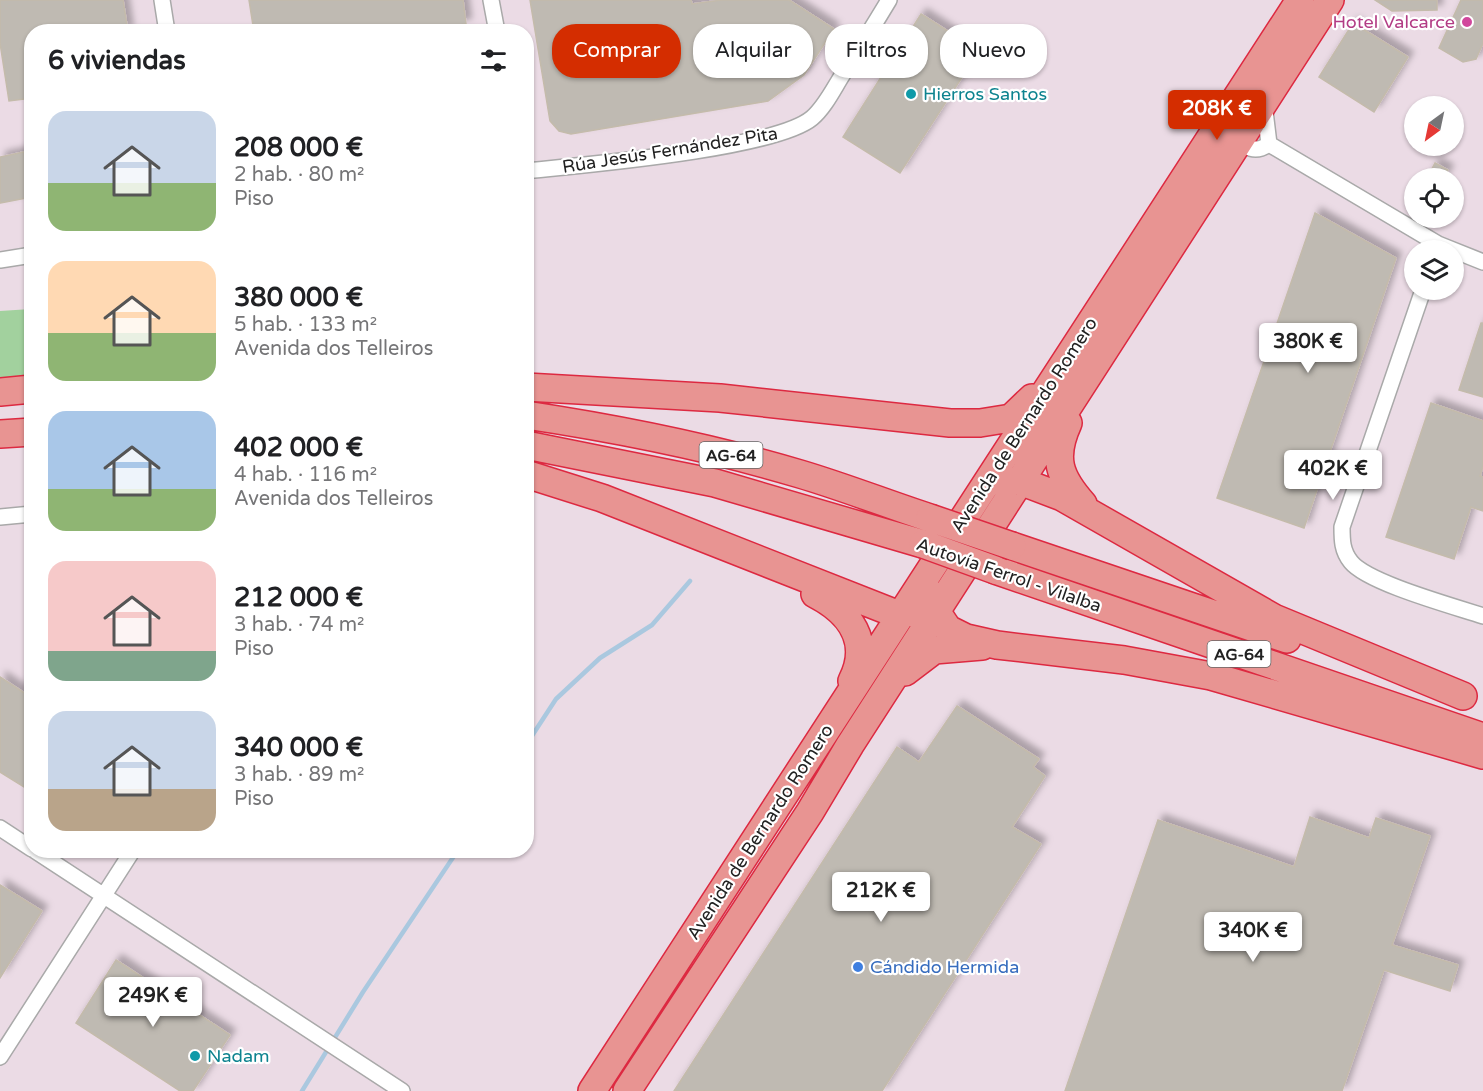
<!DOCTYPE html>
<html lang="es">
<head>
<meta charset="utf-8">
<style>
  body { margin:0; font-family:"Varela Round",sans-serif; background:#f6f6f6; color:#202124; height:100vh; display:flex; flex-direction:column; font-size:22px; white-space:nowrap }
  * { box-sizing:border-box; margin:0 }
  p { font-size:20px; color:#757577 }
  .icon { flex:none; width:33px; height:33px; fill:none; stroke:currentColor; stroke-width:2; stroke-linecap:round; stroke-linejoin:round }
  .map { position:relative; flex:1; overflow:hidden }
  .drawer { position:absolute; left:24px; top:24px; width:510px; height:834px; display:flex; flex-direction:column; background:#fff; border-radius:24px; box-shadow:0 2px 4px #0004 }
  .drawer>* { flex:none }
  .banner { position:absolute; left:552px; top:24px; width:570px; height:54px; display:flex; gap:12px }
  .needle { width:39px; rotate:213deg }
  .tools { position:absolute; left:1404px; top:96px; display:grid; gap:12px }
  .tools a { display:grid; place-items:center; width:60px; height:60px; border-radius:50%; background:#fff; box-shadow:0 2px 4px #0004; font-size:30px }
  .price { position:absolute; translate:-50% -51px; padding:0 14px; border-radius:6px; background:#fff; color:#222; font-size:20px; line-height:39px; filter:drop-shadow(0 2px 3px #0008) }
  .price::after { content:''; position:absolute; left:50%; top:36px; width:18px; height:14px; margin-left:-9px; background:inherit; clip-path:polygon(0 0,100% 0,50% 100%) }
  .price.on { background:#d42d00; color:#fff }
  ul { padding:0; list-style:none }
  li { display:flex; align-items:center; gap:18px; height:150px; padding:0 24px }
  li span { display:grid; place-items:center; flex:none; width:168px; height:120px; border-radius:18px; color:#555 }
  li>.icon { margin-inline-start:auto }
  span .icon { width:72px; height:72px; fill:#fffc; stroke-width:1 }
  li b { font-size:26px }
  h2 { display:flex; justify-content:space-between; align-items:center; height:72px; padding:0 24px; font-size:26px }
  .chip { padding:0 21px; border-radius:24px; background:#fff; box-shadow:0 2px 4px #0004; font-size:21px; line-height:54px }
  .chip.on { background:#d42d00; color:#fff }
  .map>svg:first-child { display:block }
</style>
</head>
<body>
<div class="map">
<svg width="1483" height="1091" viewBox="0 0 1483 1091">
  <defs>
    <filter id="shadow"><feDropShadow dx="5.5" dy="-5.5" stdDeviation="3" flood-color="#0004"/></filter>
  </defs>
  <rect width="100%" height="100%" fill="#f2f1e9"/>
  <path fill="#ebdbe5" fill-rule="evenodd" d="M0,0H1483V1091H0ZM32,32H526V850H32ZM1414,106H1454V146H1414ZM1414,178H1454V218H1414ZM1414,250H1454V290H1414Z"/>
  <path fill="#a2d19e" d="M31,309V376L0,380V311Z"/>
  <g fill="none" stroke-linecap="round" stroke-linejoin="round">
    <path stroke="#aac8df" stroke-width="4.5" d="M526,745L556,699L600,658L652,625L690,581
      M302,1091L363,992L458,850"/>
  </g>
  <path fill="#bfbab2" stroke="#c4bbab" stroke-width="1.5" filter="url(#shadow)" d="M0,0H123L128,32H32V98L9,101L0,43Z
    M249,0H463L466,24L417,32H254Z
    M530,0H691L692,4L722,0H789L834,29L804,75L768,101L571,134L559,131L550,121Z
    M1375,0H1437V10L1392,11Z
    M1461,0H1483V43L1476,59L1463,62L1439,48Z
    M921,14L979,51L900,173L843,137Z
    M1353,23L1408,57L1374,112L1319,77Z
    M24,152L32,197L0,203V157Z
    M1435,163L1448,170L1444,178H1427Z
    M1315,213L1396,258L1304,528L1217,498Z
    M1481,323H1483V397L1459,390Z
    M1431,403L1483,421V466L1480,476L1483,477V511L1471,507L1454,559L1386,537Z
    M0,677L32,698V792L0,772Z
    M957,706L1039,759L1033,767L1045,776L1012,827L1041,844L882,1091H674L897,747L919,762Z
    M1310,817L1369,838L1376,818L1430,836L1392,945L1458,965L1450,991L1384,970L1342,1091H1065L1158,820L1294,867Z
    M0,885L42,911L0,978Z
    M116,960L230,1035L193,1091H180L76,1023Z"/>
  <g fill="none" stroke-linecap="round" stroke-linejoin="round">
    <g stroke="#a9a9a9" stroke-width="18">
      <path id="street" d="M162,0L167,32
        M491,0L497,32
        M1235,137C1246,148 1255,154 1269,144L1264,103
        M1269,144L1438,244L1483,262
        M526,171C583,165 775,149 812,118C825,107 834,88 843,74C859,49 874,25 889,0
        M0,260L32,255
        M1423,290L1342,527C1342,540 1342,551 1351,562C1368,583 1453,606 1483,616
        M0,517L32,514
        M0,828L32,849
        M34,850L402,1091
        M0,1057L133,850"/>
    </g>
    <g stroke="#dd2941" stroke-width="30">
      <path id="highway" d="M526,387L720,398L950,423H980L1011,418L1032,398
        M0,392L32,389
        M526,415C619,429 710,447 800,474C844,487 887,504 930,518
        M1068,423C1052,458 1059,477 1083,504
        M0,434L32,432
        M526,445L715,483L923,544
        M526,474L602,498L894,613L917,612
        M1002,483L1020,481L1062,497L1274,618L1463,696
        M1012,546L1287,639
        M995,570L1483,737
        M815,594C850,612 872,642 852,681
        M933,595L936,611L948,629L966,638L997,645L1124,660L1211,676L1483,755
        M905,672L934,650L982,646
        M592,1091L1300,0
        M627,1091L810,812L850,745L1330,0"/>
    </g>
    <use href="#street" stroke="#fff" stroke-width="15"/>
    <use href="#highway" stroke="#e89492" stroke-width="27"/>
    <g stroke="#dd2941" stroke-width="30" stroke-linecap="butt">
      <path id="highway-bridge" d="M930,518L1012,546
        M923,544L995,570"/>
    </g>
    <use href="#highway-bridge" stroke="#e89492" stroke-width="27"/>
  </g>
  <circle fill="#d1479c" stroke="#fff" stroke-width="2" cx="1467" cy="22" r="6"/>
  <g fill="#0f9aa8" stroke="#fff" stroke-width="2">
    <circle cx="911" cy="94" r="6"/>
    <circle cx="195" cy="1056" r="6"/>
  </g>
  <circle fill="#3f7fe0" stroke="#fff" stroke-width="2" cx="858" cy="967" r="6"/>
  <g text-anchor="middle" stroke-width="4.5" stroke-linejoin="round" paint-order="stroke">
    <g fill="#fff" stroke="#646464" stroke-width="1.5">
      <rect x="699.5" y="442" width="63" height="26" rx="4.5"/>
      <rect x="1207.5" y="641" width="63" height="26" rx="4.5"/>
    </g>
    <g font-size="16" font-weight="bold" fill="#222">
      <text x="731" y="461">AG-64</text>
      <text x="1239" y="660">AG-64</text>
    </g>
    <g font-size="18" fill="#b23c85" stroke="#fff" text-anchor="end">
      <text x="1455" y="28">Hotel Valcarce</text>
    </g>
    <g font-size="18" fill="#0d838f" stroke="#fff" text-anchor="start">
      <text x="923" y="100">Hierros Santos</text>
      <text x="207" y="1062">Nadam</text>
    </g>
    <g font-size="18" fill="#222" stroke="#fff">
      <text transform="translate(670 150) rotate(-9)" y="6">Rúa Jesús Fernández Pita</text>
      <text transform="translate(1024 425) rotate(-57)" y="6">Avenida de Bernardo Romero</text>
      <text transform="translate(1009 575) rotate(19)" y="6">Autovía Ferrol - Vilalba</text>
      <text transform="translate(760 832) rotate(-57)" y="6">Avenida de Bernardo Romero</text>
    </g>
    <g font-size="18" fill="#366cbe" stroke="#fff" text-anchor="start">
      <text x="870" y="973">Cándido Hermida</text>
    </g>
  </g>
</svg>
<div class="tools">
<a><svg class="needle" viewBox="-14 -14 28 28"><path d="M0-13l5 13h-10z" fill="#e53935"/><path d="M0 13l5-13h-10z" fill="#757577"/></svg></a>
<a><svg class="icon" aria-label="locate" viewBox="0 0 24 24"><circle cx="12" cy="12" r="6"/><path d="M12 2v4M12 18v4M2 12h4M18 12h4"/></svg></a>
<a><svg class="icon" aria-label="layers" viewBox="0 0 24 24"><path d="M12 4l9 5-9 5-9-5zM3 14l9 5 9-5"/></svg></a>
</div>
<b class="price on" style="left:1217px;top:141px">208K €</b>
<b class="price" style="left:1308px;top:374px">380K €</b>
<b class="price" style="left:1333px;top:501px">402K €</b>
<b class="price" style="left:881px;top:923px">212K €</b>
<b class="price" style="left:1253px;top:963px">340K €</b>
<b class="price" style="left:153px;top:1028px">249K €</b>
<div class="banner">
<a class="chip on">Comprar</a>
<a class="chip">Alquilar</a>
<a class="chip">Filtros</a>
<a class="chip">Nuevo</a>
</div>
<section class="drawer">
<h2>6 viviendas<svg class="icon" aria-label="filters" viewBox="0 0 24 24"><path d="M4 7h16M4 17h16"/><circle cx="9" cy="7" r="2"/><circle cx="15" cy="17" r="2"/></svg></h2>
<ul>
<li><span style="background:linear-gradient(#c9d6e8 60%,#8fb573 0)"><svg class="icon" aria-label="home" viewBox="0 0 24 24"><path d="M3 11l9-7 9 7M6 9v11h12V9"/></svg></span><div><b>208 000 €</b><p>2 hab. · 80 m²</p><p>Piso</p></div></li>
<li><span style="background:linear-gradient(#ffd9b3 60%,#8fb573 0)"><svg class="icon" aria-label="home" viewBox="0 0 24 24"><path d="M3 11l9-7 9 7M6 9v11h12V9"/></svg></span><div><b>380 000 €</b><p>5 hab. · 133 m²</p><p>Avenida dos Telleiros</p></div></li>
<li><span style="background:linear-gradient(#a9c7e8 65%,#8fb573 0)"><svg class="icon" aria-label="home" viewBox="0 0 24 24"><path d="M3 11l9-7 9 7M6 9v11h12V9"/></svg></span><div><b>402 000 €</b><p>4 hab. · 116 m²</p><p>Avenida dos Telleiros</p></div></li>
<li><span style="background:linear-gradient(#f6c9c9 75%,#7fa58c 0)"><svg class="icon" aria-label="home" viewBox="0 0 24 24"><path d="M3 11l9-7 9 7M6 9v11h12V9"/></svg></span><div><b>212 000 €</b><p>3 hab. · 74 m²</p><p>Piso</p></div></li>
<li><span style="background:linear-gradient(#c9d6e8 65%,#b9a48a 0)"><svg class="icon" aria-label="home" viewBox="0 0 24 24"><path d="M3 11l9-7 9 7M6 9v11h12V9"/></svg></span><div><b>340 000 €</b><p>3 hab. · 89 m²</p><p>Piso</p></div></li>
</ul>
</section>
</div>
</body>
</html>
